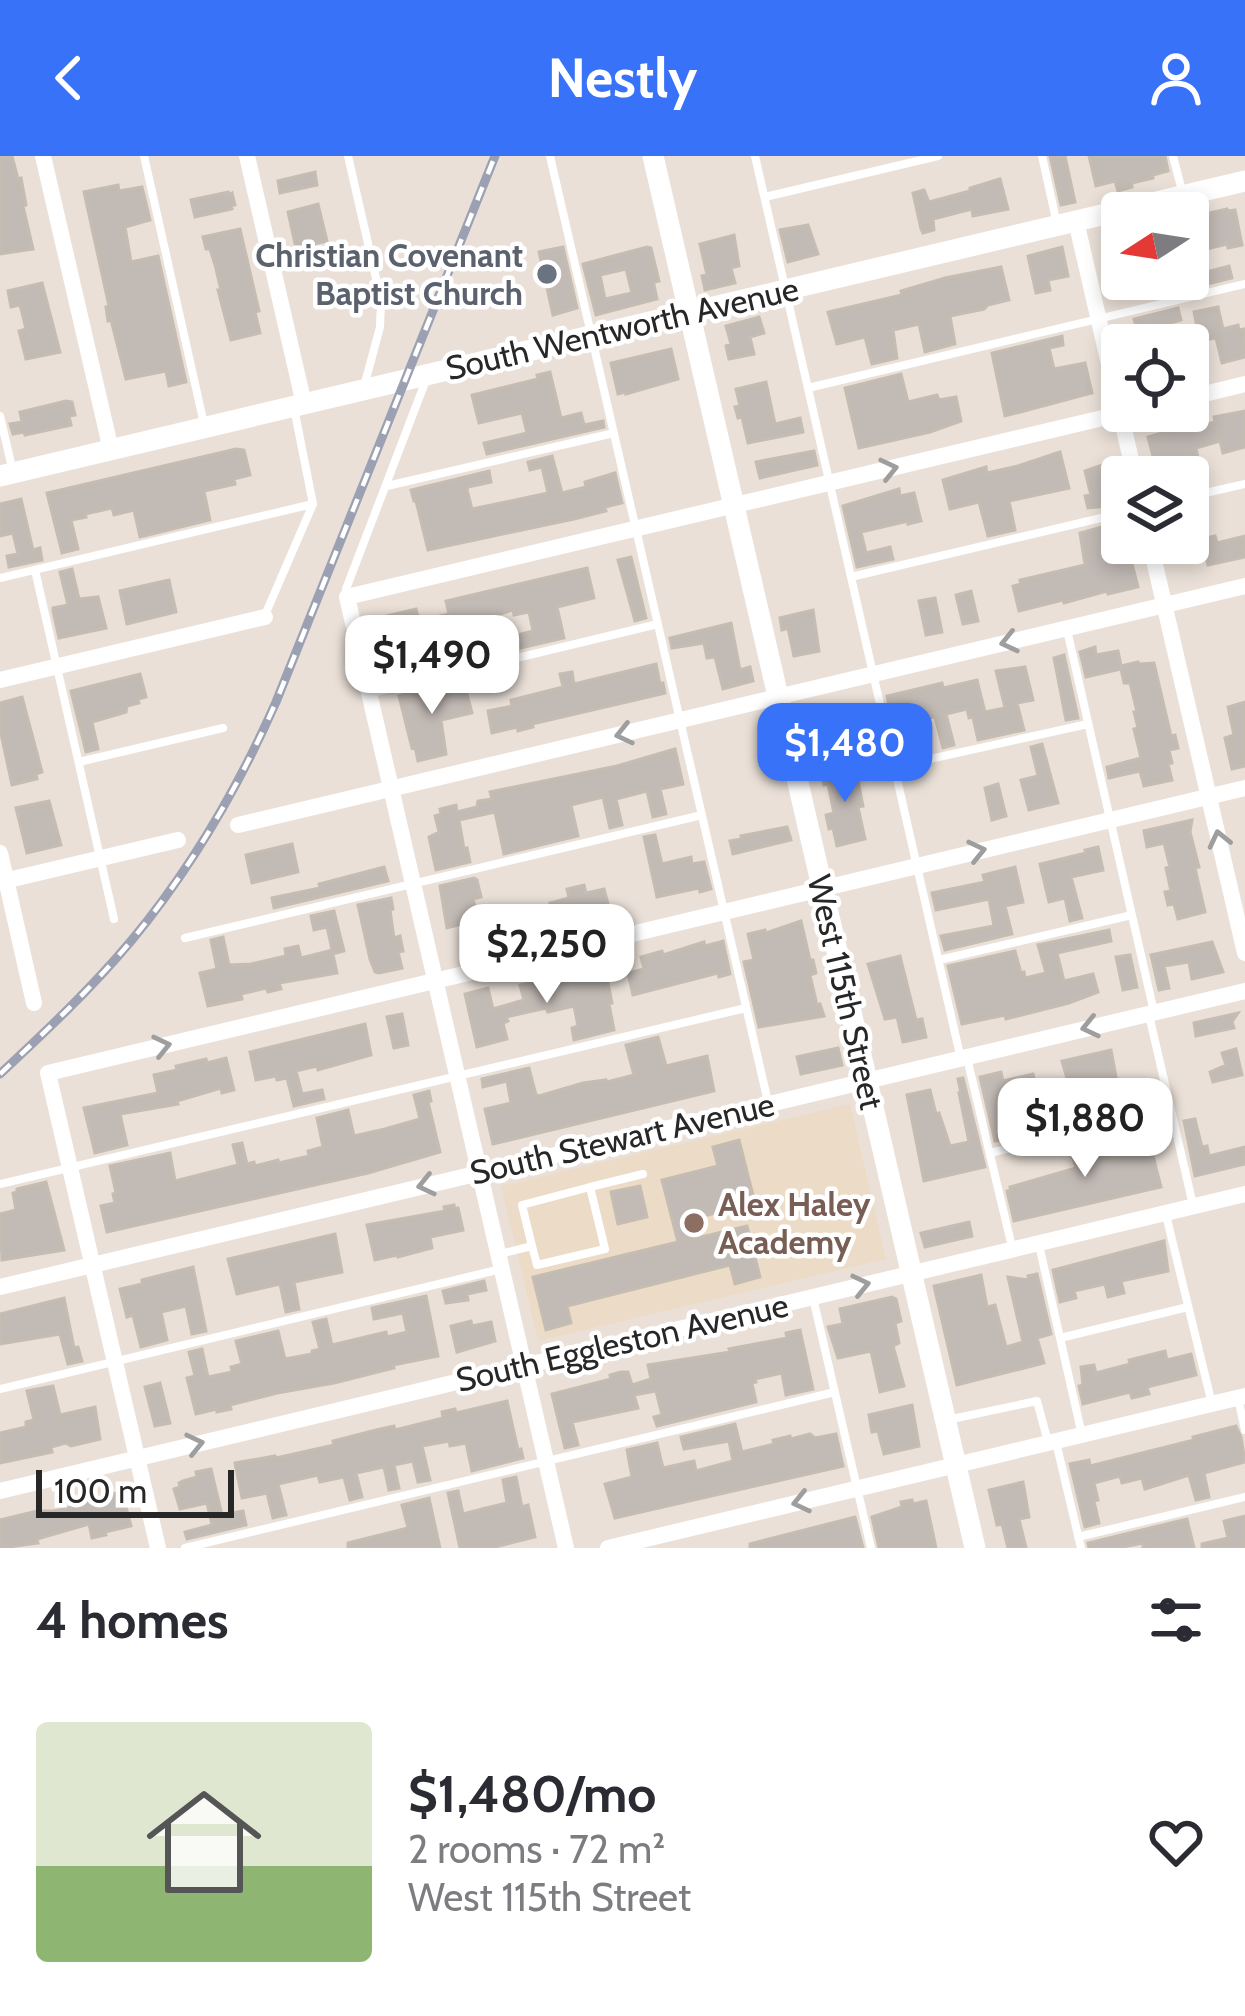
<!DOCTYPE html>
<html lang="en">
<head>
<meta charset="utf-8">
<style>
  body { margin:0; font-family:Cabin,sans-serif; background:#f7f7f7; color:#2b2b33; height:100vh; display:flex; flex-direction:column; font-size:45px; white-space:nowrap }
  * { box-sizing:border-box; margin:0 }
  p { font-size:39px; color:#7c7c81 }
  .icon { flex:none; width:66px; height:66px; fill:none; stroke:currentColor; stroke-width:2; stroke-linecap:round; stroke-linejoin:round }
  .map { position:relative; height:1392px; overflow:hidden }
  .details { display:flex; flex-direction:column; background:#fff; flex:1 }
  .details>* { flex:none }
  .needle { width:78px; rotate:258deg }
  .buttons { position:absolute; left:1101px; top:36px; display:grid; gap:24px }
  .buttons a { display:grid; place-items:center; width:108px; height:108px; border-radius:12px; background:#fff; box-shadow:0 6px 18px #0003; font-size:60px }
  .scale { position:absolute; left:36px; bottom:30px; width:198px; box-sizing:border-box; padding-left:12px; border:6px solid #272727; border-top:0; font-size:33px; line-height:42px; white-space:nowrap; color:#272727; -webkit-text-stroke:9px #fff; paint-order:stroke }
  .price { position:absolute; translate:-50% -102px; padding:0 27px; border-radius:24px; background:#fff; color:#222; font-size:39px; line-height:78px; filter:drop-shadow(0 3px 6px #0008) }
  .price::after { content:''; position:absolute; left:50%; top:72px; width:36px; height:27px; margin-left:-18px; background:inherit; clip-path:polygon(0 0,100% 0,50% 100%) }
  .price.on { background:#3772f8; color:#fff }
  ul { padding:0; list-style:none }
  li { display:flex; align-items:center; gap:36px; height:300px; padding:0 36px }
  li+li { border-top:3px solid #e1e1e2 }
  li span { display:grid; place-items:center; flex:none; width:336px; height:240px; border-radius:12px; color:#555 }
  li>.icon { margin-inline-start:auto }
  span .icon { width:144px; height:144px; fill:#fffc; stroke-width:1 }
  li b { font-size:51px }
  h2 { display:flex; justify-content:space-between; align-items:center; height:144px; padding:0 36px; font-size:51px }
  header { display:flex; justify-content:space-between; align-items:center; height:156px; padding:0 36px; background:#3772f8; color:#fff; font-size:54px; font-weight:700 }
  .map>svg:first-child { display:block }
</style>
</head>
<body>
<header><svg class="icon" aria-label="back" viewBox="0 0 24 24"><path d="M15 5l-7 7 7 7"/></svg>Nestly<svg class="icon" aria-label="person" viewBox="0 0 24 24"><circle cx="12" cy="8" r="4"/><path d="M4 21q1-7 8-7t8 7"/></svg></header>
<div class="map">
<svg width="1245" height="1392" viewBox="0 0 1245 1392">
  <rect width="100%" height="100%" fill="#eae0d8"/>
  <path fill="#ecdcc7" d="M850,948L886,1103L538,1185L501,1030Z"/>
  <path fill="#c2bab5" stroke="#c5bcb2" stroke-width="3" fill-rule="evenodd" d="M0,0H12L18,23L21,22L26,49L23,50L33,93L0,98Z
    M1050,0H1065L1075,46L1061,49Z
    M1089,0H1165L1168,15L1153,19V22L1132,27V31L1118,35L1115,25L1096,30Z
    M315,16L317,29L280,37L278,25Z
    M1000,23L1008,53L973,60L972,53L933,63L934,74L923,77L921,73L913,37L924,34L929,46L970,35V32Z
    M118,29L119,35L142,31L150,64L125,71L131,106L158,100L186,226L169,230L166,215L126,223L111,164L108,165L106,151L109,150L84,36Z
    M228,36V39L232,37L235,49L231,50L232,53L195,61L191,44Z
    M318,48L327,85L296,92L288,56Z
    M1227,53L1228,55L1235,54L1242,89L1228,92L1227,88L1198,95L1203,117L1229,110L1232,122L1196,131L1188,108V69L1204,65V62L1209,57Z
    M808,69L818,98L788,106L780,74Z
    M240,73L259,155L255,156L260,177L231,184L218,134H221L215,109L210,93H206L203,81Z
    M734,79L739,110L731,112L735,127L705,134L702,120L707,119L700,88Z
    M563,91L577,152L553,159L539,96Z
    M647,91L651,92L659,125L654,126V129L657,143L596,159L583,108ZM626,113L632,137L605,143L600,119Z
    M1062,91L1068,120L1048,124L1050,134L1036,137L1028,100Z
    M1001,111L1009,144L988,149L984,153L950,160L955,188L925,196L919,168L893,174L897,202L872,208L865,181L837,188L828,156L902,139L901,135L945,122Z
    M42,127L60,196L26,203L19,175L26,173L20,149L11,151L8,135Z
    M1218,151L1223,173L1238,169L1239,174L1244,173L1245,201L1222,207L1216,182L1204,184L1203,179L1199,181L1194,156Z
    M1178,152L1181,164L1164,169L1166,179L1155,184L1151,167L1136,170L1134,163Z
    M759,161L764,177L750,181L754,198L729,203L726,190L731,188L726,170Z
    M1062,180L1063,189L1049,192L1054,213L1085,207L1092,237L1005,260L992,197Z
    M671,193L678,223L626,238V236L618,238L611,207Z
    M550,216L561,262L581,257L584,269L603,265L604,271L487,298L484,287L527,277L522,257L479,267L472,239L538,223L537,219Z
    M901,218L908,246L937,239L939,244L956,241L961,265L930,276L859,292L845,232Z
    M766,226L775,268L800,262L803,276L748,287L742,261L738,262L735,251L740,250L736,233Z
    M66,245L72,246L75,259L69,260L71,269L25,279L24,276L13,278L10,268L22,266L20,256Z
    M1245,255V291L1223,297L1220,285L1196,292L1198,301L1192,304H1167L1169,309L1156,312L1148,281L1175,273L1176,276L1191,272L1215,266L1214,261Z
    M236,293L244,294L250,319L234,323L235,328L204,335L210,364L140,381L134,354L114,359L112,352L85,358L86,361L71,364L78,393L62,397L47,337Z
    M814,295L817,309L760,322L756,306Z
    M1060,296L1069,332L1009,345L1015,374L988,380L979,346L950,353L943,324L986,311L987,317L1018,310Z
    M552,300L562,337L586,331L585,326L615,317L622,347L605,351L606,355L574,363L428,394L416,345H414L411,334L489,315L491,326L468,331L467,334L472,353L548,337L542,311L530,314L528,306Z
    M1105,308L1107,312L1111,311L1115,343L1119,342L1121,349L1088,352L1085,340L1091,339L1085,315Z
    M899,333L900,340L914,337L921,365L908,368V365L861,376L866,397L890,391L893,403L857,411L843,350Z
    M21,343L33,394L40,392L42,404L9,411L7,400L18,398L13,377L0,380V348Z
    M1120,366L1122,403L1130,400L1138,431L1108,438L1107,435L1064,447L1063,444L1019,455L1013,430L1021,428L1020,424L1085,409L1080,377Z
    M1215,380L1217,387L1245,380V401L1208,409L1201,383Z
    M631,401L646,462L635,465L618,404Z
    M587,412L594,442L557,451L564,482L508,495L506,482L533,475L529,456L514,459L513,454L443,475L445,481L428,485L430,494L425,495L429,515L397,522L382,461L416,453L419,465L449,458L446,445Z
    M72,413L79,443L98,441L106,472L59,482L53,455V452L68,449L60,416Z
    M169,424L176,456L127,468L120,435Z
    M971,435L978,465L963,468L956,439Z
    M935,442L942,476L926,479L919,445Z
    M813,454L819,495L794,500L788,472L782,474L780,462Z
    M731,467L740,514L750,511L753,525L723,533L715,501L707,502L704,487L672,492L670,482Z
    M1095,491L1096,499L1118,495L1121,510L1138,506L1139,508L1154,507L1171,580L1175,579L1178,592L1169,594L1172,607L1168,608L1172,624L1144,630L1140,615L1109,622L1107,611L1141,602L1134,573L1138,572L1134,556H1137L1130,527H1124L1121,513L1086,521L1080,496Z
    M1064,499L1078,562L1066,564L1054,502Z
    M656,508L660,528L663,527L665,537L532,568L533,571L518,575L517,571L492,577L488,555L512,550L511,544L563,531L560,518L572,516L574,528Z
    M1025,511L1033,544L1017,547L1024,574L978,584L973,561L969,562L967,553L946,558L954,589L943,592L935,561L893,568L887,540L942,527L943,532L977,524L985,556L1005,552L996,515Z
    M140,518L146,541L138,543L139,547L127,550L126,556L92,566L98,593L86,596L71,535Z
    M464,527L472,557L441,564L446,598L418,605L415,591L412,592L399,540L434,530V533Z
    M22,541L42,616L36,618L37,623L12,629L0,573V547Z
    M1245,546V610L1232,613L1225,582L1234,579L1228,551Z
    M834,549H840L846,579L819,584L816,567L805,570L802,555Z
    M1042,588L1058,647L1029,654L1021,624L1038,620L1031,591Z
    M675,593L683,628L660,633L666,658L653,661L647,635L616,643L622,669L610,672L603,641L571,649L578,680L504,698L495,656L459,664L464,693L467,692L470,706L436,714L429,681L439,676L435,660L441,658L440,653L456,649L457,656L477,651L478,645L492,643L490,636L617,610Z
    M855,610L863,650L858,651L865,683L837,690L833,672L829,673L826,659L834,657L828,628L824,629L822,617Z
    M998,628L1006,660L992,664L985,632Z
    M49,645L61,689L27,697L16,652Z
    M1192,664L1190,676L1199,711L1195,712L1205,756L1178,763L1174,748L1168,749L1165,736L1171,735L1166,712L1170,711L1164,687L1147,691L1144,675Z
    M787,671L791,684L733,698L730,685L742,683L741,680Z
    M655,679L662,708L691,701L692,708L704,706L711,733L700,736L699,732L657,741L644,681Z
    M292,688L298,716L252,727L246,699Z
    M1098,691L1103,714L1071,721L1082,762L1070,765L1065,742L1049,746L1040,708L1086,697L1085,694Z
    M384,711L388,725L274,752L272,742L320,732L319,728Z
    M1015,711L1023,746L1005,750L1012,778L945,794L941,780L994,770L989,743L936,754L932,737L985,726L983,719Z
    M474,722L477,724L481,741L473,743L478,764L447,772L440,730Z
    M584,729L586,737L604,733L611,759L556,772L550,747L569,742L567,733Z
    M391,742L393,753L390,754L394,782L400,780L403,795L398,796L402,812L379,817L375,816L370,803L358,749Z
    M334,755L344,795L333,798L327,771L314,774L311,760Z
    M801,765L810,804H813L816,817L810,819L817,849L820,848L824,860L759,871L744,806L754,804L748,778L765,774L766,777Z
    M1109,774L1111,785L1057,797L1064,825L1093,818L1098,836L1069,847L1006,863L1005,859L962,868L948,810L1015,795L1021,817L1024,816L1025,822L1046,817L1038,789Z
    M223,781L229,809L251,808L286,800L285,793L298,790L301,802L332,794L337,817L279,827L281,833L268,836L266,832L241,838L242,843L208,850L200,817L217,813L211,784Z
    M723,785L730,818L719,821L718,817L633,839L628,817L644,813L641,801L662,795L663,799L704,786L705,790Z
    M1212,786L1223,816L1192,823L1189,806L1164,810L1169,832L1159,834L1151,799Z
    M1130,799L1137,831L1123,834L1116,801Z
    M900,800L916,864L922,863L926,881L903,886L897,861L885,863L868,808Z
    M605,812L612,847L609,848L614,874L574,884L572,872L578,870L574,850L548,856L546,852L506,861L508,865L503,867L507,883L477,891L465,838L488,832L493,853L524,844L520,829L552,821L554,825Z
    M1238,857L1232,866L1234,872L1196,880L1194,867Z
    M402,858L408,889L394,892L387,861Z
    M365,868L371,899L318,914L317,910L296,915L302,938L322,934L324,943L294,950L287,922L277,924L276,920L256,924L250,896Z
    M658,881L666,910L707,900L714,935L493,988L485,953L511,947L507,925L483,931L482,923L529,912L536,939L539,940L583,927L606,924L607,926L634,919L626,889Z
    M838,892L842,909L801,918L797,901Z
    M1236,893L1242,919L1213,926L1210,916L1226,909L1222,897Z
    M1111,894L1116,921L1100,925L1108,959L1096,962L1089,936L1072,940L1062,905Z
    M226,902L234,934L222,937L221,932L177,945L178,948L120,958L127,989L95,997L84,952L158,937L154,919L177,914L176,910L206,903L207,907Z
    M1001,916L1003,925L1033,918L1040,947L1002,957L1008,983L995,985L980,921Z
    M963,922L985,1011L924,1025L907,939L930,934L936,958L939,957L950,990L969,986L959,937H961L958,923Z
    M429,935L431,945L428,946L440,996L368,1017L107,1076L101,1050L115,1047L113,1038L116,1037L110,1010L170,997L175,1025L238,1009L233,989L242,987L247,1008L254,1006L255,1010L278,1004L279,1007L309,1000L308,995L323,991L317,962L348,954L354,980L385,973L420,963L414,939Z
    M1195,963L1202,991L1207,990L1209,1000L1245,991V1008L1195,1020L1184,965Z
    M1106,977L1113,1002L1152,996L1161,1031L1014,1065L1007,1035L1011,1034L1010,1031L1076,1012L1068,986Z
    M739,984L755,1047L688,1064L693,1083L747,1070L760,1121L735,1128L730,1109L567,1150L571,1167L546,1174L533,1121L678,1086L662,1024L718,1010L713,991Z
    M46,1026L64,1094L2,1104L0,1058L16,1054L13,1037L17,1036V1033Z
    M640,1030L647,1061L618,1068L611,1036Z
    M454,1049L455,1053L458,1052L463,1074L430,1081L432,1092L398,1101L397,1099L375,1104L367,1069L445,1055L444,1051Z
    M969,1066L972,1080L925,1091L921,1077Z
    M335,1078L342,1116L294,1126L299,1153L286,1156L280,1128L237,1138L228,1103Z
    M1164,1085L1168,1115L1121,1125L1124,1137L1108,1141L1105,1128L1074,1135L1076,1142L1060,1146L1053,1114Z
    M193,1111L206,1175L192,1178L186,1150L161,1156L167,1184L141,1191L133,1159L127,1161L120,1133L142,1128V1124Z
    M1037,1118L1051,1178L1037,1182L1044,1207L957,1229L934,1130L981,1119L987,1151L995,1149L1006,1191L1023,1186L1008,1121L1029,1124L1028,1120Z
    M484,1125L486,1134L467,1138L468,1144L446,1147L443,1135Z
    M426,1140L438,1200L393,1209L394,1212L334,1227L277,1237L230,1249L231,1253L217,1256V1253L196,1258L187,1222L195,1220L189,1196L202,1193L208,1221L232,1216L231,1211L242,1208L236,1185L278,1175L285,1203L312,1198V1195L320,1193L313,1166L326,1163L332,1189L386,1176L387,1181L407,1176L403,1157L374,1163L372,1152Z
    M892,1141L896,1143L901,1165L895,1167L899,1187L893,1190L904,1230L880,1236L871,1195L838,1202L828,1171L843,1168L840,1153Z
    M64,1142L74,1192L78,1191L82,1205L68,1208L60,1178L0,1188V1158Z
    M471,1165L472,1170L491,1166L495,1185L457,1196L451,1170Z
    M800,1174L813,1233L786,1239L782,1217L755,1223L756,1226L752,1227L756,1246L657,1270L654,1261L662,1259L656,1235L634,1239L638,1252L572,1266L578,1289L565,1292L552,1238L611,1223L610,1219L621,1216H628L632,1229L651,1223L648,1209L730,1196L729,1193L787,1182L786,1177Z
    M1165,1195L1167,1204L1191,1198L1196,1219L1147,1231L1149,1238L1132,1242L1130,1236L1083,1248L1079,1230L1083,1229L1081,1211L1094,1209L1096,1217L1130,1208L1129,1204Z
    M160,1227L170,1267L155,1270L145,1231Z
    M53,1230L60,1259L95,1251L100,1283L71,1290L66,1287L51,1291L52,1296L0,1307V1277L26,1271V1266L34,1264L27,1235Z
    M507,1245L518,1294L521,1293L523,1302L472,1315L466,1287L450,1290L449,1285L422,1290L430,1324L418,1326L413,1305L394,1309L399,1332L389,1334L384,1311L356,1317L362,1341L350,1344L344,1321L320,1326L318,1319L278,1328L286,1359L273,1362L267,1337L242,1342L235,1307L275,1300L276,1302L334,1289L333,1285L376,1274L394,1270L395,1274L443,1262L442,1256L455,1253L456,1257Z
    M912,1249L919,1290L884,1298L878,1275L872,1276L869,1259Z
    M735,1268L742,1296L774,1288L773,1284L790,1280L791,1283L810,1278L815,1282L836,1278L843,1310L615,1362L605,1328L632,1321L627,1294L657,1287L663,1312L694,1305L696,1315L733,1305L729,1285L684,1293L681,1281Z
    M1236,1270L1241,1281L1245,1306L1204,1317L1209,1341L1196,1344L1189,1319L1145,1333L1142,1322L1122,1327L1120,1320L1094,1327L1098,1344L1094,1345L1099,1367L1085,1371L1070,1308L1089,1304L1090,1310L1194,1284L1193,1281Z
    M211,1313L222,1359L243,1355L246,1369L187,1383L185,1376L212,1369L207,1347L180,1353L174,1333L180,1331L179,1327L183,1325L197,1321L196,1316Z
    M516,1321L522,1351L528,1349L535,1381L491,1392H460L448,1337L458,1335L463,1358L486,1352L507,1347L503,1324Z
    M1023,1326L1029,1361L1019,1363L1026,1392H1008L1002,1368L997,1369L989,1334Z
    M122,1336L131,1370L105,1376L106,1379L92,1382L89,1368L37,1383L38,1387L1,1392L0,1364L37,1355H54L85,1348L84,1344Z
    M429,1342L440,1392H348V1387L408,1372L402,1349Z
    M912,1344L913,1348L926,1345L936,1392H879L872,1361L902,1351L901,1346Z
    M1245,1360V1392H1202V1388L1228,1382L1224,1365Z
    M855,1361L863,1392H750V1388Z
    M1187,1363L1194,1392H1143V1387L1118,1392H1089L1088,1387Z"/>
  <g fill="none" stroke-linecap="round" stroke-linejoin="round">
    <path stroke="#fff" stroke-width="8" d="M144,0L204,268
      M348,0L381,144L380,171L365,227
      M550,0L768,946
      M755,0L960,899
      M1042,0L1057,68
      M1173,0L1183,39
      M765,41L938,0
      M808,232L1245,128
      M0,260L13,316
      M387,330L614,277
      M1188,341L1245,328
      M35,414L114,763
      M851,421L1122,357
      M0,422L313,348
      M347,440L346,433L426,224
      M265,459L313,348L294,252
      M1067,474L1154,856
      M371,537L658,468
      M79,606L223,572
      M894,611L1088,568
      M185,782L702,659
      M939,804L1132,759
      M1149,859L1193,1049
      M967,902L1012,1091
      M990,997L1171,953
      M0,1028L746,852
      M1166,1059L1212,1248
      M1039,1089L1082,1279
      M532,1090L522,1049L590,1031
      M500,1098L532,1090L537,1109L605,1093L590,1031L643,1018
      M813,1142L871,1392
      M1060,1182L1188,1151
      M0,1233L501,1113
      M1238,1242L1245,1274
      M947,1264L1037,1245L1048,1286
      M1056,1286L1081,1392
      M1078,1381L1245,1341
      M185,1392L835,1236"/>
    <path stroke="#fff" stroke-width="16" d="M43,0L111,294
      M247,0L304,248
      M1076,65L1135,321
      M1188,242L1245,228
      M1150,387L1245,797
      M0,524L265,461
      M238,669L1245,430
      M0,697L34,847
      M0,726L178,684
      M0,1131L1245,835
      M0,1335L1245,1038
      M158,1392L48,917L1245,632
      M566,1392L347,441L1132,255
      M608,1392L1245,1240"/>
    <path stroke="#fff" stroke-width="21" d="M653,0L975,1392
      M0,320L1245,25"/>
    <g stroke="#9ba1b2" stroke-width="9">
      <path id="rail" d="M0,918C46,875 91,833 131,785C191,713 238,632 276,546L495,0"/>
    </g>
    <use href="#rail" stroke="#fff" stroke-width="4.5" stroke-dasharray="14" stroke-linecap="butt"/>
  </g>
  <defs><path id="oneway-chevron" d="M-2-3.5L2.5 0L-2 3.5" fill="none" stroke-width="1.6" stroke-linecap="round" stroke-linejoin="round" transform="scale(3)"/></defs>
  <g stroke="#9e9e9e">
    <use href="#oneway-chevron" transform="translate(889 313) rotate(-13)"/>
    <use href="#oneway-chevron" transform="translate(1009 486) rotate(167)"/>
    <use href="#oneway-chevron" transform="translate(624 578) rotate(167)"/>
    <use href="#oneway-chevron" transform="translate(1219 683) rotate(-103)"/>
    <use href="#oneway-chevron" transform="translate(977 695) rotate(-13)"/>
    <use href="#oneway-chevron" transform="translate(1090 871) rotate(167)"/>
    <use href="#oneway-chevron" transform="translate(162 890) rotate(-13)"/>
    <use href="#oneway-chevron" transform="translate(426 1029) rotate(167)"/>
    <use href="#oneway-chevron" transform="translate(861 1129) rotate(-13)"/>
    <use href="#oneway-chevron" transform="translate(195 1288) rotate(-13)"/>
    <use href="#oneway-chevron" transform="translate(801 1346) rotate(167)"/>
  </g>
  <circle fill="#6b7280" stroke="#fff" stroke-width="4.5" cx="547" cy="118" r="12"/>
  <circle fill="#8d6e63" stroke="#fff" stroke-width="4.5" cx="694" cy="1067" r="12"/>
  <g text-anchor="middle" stroke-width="9" stroke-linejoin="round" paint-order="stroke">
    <g font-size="33" font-weight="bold" fill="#5b616d" stroke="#fff" text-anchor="end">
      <text x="523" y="111">Christian Covenant<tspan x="523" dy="38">Baptist Church</tspan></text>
    </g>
    <g font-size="33" fill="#272727" stroke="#fff">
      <text transform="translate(622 172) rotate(-13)" y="12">South Wentworth Avenue</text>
      <text transform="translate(846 836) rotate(77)" y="12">West 115th Street</text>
      <text transform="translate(622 982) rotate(-13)" y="12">South Stewart Avenue</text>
      <text transform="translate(622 1186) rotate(-13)" y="12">South Eggleston Avenue</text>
    </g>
    <g font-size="33" font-weight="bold" fill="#785e54" stroke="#fff" text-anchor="start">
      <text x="718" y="1060">Alex Haley<tspan x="718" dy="38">Academy</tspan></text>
    </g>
  </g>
</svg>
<div class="buttons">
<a><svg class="needle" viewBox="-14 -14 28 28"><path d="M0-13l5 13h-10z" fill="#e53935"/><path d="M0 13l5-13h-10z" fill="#7c7c81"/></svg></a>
<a><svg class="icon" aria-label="locate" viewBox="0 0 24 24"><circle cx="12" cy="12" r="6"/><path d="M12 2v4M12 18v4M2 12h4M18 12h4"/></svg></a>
<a><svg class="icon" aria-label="layers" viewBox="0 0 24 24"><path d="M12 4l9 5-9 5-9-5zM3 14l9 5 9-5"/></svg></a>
</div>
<div class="scale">100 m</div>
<b class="price" style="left:432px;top:561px">$1,490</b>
<b class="price on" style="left:845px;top:649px">$1,480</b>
<b class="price" style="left:547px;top:850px">$2,250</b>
<b class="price" style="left:1085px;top:1024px">$1,880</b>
</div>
<section class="details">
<h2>4 homes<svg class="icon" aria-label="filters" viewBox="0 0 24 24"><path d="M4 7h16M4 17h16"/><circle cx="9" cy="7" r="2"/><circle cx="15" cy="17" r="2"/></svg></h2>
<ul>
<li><span style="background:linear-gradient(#dfe7d0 60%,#8fb573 0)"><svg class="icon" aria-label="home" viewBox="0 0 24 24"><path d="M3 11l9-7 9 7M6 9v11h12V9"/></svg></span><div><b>$1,480/mo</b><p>2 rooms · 72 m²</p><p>West 115th Street</p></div><svg class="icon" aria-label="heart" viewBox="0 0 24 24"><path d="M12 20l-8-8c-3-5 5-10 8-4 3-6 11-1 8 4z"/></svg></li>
</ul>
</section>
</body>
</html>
